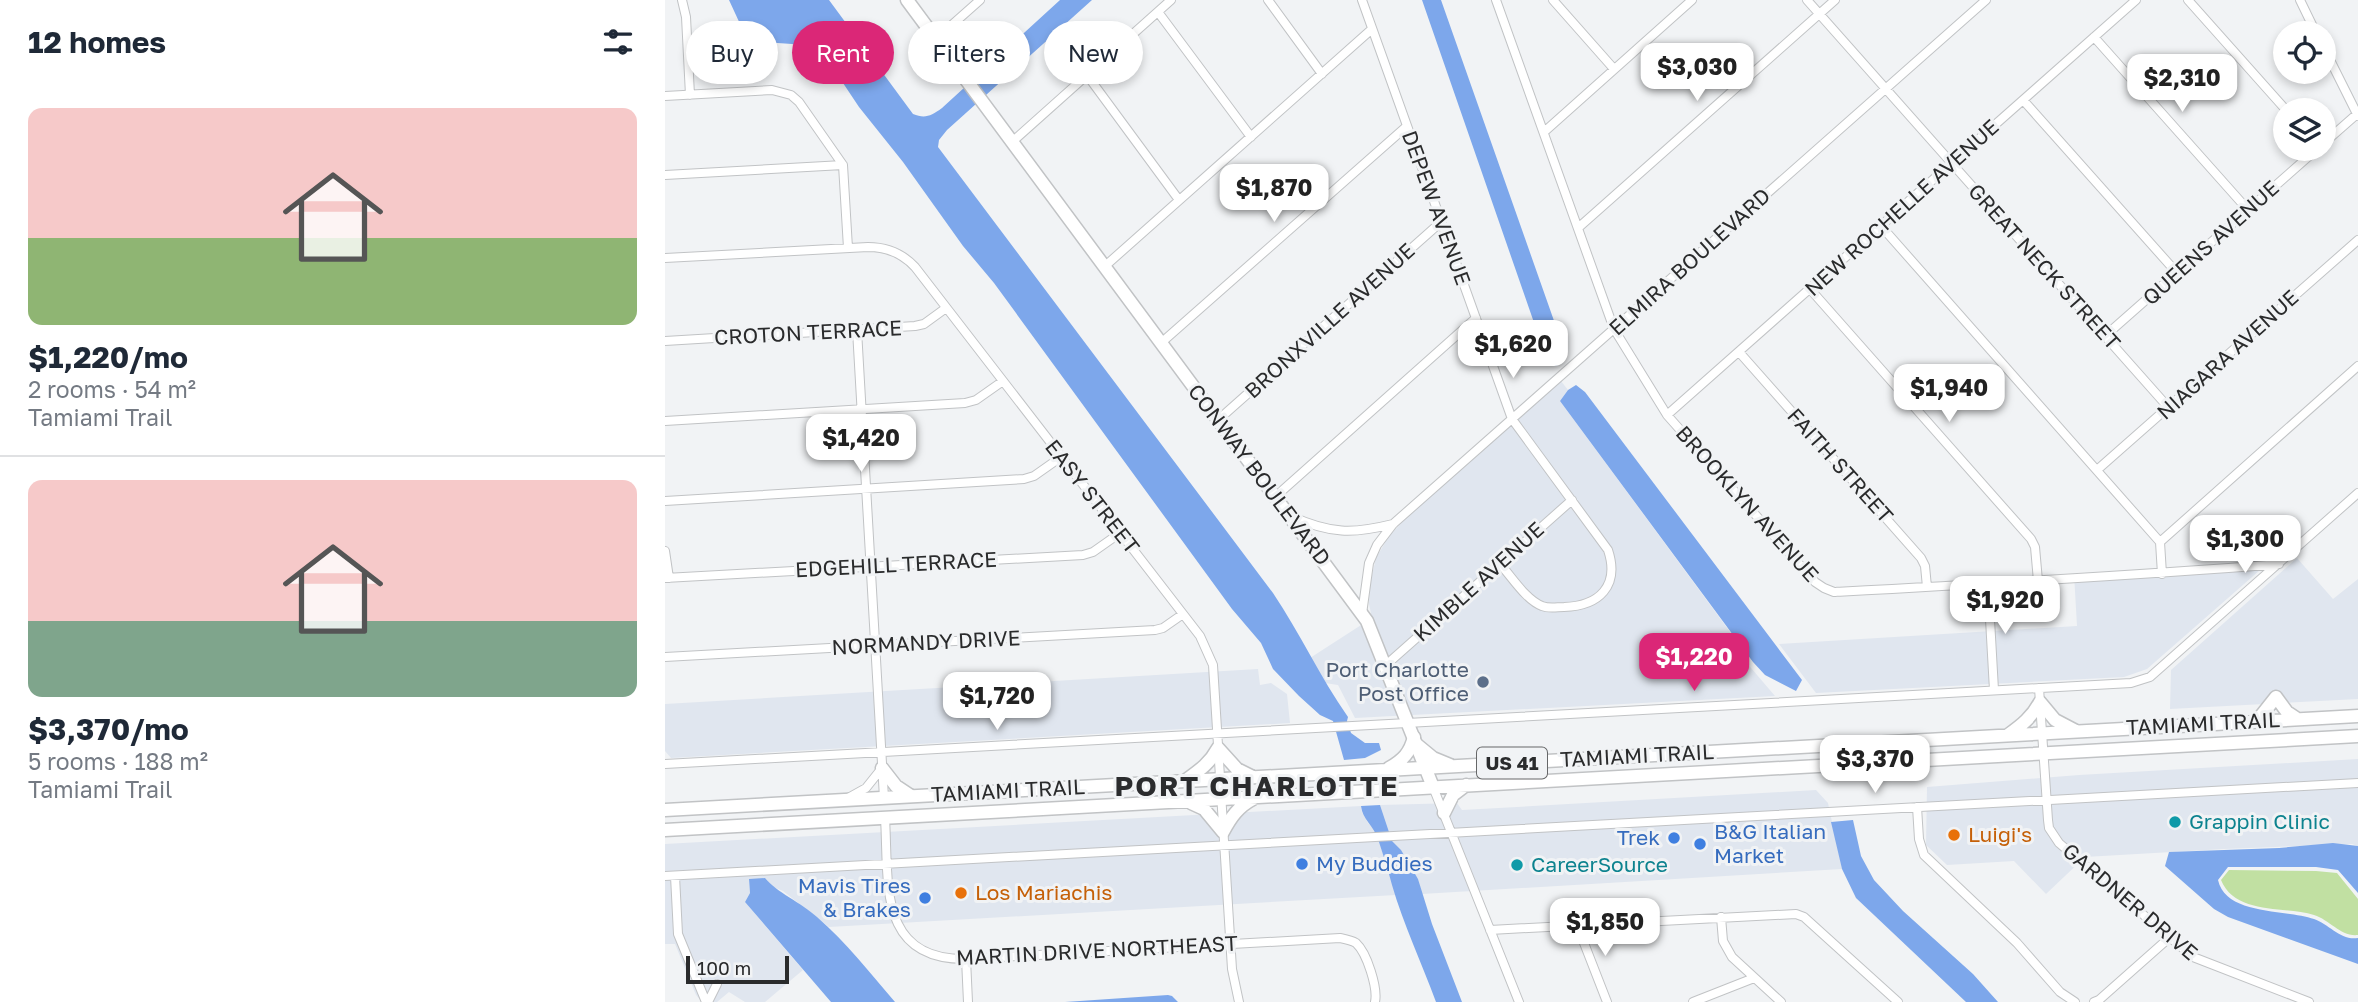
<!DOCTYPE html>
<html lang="en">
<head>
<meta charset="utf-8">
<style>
  body { margin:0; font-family:"Golos Text",sans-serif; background:#f2f2f3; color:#1f2937; height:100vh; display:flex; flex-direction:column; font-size:26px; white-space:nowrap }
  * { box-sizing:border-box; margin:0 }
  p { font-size:23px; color:#747a83 }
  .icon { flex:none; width:38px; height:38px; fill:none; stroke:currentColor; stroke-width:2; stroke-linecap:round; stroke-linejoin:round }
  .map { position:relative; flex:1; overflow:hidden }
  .details { display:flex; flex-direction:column; background:#fff; width:665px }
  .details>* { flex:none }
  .guide { position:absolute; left:21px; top:21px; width:665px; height:63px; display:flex; gap:14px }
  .tools { position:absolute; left:1608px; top:21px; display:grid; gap:14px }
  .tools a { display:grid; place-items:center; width:63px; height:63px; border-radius:50%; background:#fff; box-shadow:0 4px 10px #0003; font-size:35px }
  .scale { position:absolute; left:21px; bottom:18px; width:103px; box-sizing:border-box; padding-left:7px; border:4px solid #2a2b2c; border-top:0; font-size:19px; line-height:24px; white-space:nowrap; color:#2a2b2c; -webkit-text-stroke:5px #f1f3f5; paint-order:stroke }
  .price { position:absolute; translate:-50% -60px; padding:0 16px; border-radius:14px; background:#fff; color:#222; font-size:23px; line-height:46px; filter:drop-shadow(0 2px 4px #0008) }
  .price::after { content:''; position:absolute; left:50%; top:42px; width:21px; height:16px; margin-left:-10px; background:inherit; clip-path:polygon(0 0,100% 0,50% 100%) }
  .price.selected { background:#db2777; color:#fff }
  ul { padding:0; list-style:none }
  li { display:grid; align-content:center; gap:14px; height:371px; padding:0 28px }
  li+li { border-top:2px solid #e0e1e3 }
  li span { display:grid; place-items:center; height:217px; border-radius:14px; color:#555 }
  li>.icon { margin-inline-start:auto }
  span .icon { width:126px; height:126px; fill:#fffc; stroke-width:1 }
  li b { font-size:30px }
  h2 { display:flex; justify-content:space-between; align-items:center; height:84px; padding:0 28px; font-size:30px }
  .pill { padding:0 24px; border-radius:32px; background:#fff; box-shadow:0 4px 10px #0003; font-size:24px; line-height:63px }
  .pill.selected { background:#db2777; color:#fff }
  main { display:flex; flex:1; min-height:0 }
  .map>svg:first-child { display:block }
</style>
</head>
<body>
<main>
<section class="details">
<h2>12 homes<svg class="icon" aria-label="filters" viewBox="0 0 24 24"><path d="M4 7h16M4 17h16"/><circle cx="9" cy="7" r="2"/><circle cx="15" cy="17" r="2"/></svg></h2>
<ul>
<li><span style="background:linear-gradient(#f6c9c9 60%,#8fb573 0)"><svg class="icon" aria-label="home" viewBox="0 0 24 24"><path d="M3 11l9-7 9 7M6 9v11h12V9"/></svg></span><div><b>$1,220/mo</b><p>2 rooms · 54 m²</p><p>Tamiami Trail</p></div></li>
<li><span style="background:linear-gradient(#f6c9c9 65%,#7fa58c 0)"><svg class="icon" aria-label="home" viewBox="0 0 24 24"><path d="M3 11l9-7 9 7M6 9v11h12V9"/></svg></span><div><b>$3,370/mo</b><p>5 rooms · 188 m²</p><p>Tamiami Trail</p></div></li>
</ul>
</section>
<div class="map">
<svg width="1693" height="1002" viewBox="0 0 1693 1002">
  <rect width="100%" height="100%" fill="#f1f3f5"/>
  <path fill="#e0e6ef" d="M896,381L903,390L895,401L1071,640L1063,641L1110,696L690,718L673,685L660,683L645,658L707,618L704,604L705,584L711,558L724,536L741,518Z
    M1632,558L1668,599L1693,579V699L1505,709L1506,670Z
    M1603,563L1482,669L1459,677L1151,693L1114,644L1412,626L1409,574Z
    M593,669L595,685L606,683L622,694L625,723L6,758L0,751V704Z
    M1693,759V846L1687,844L1559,849L1420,857L1381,894L1349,861L1282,865L1261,845L1262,787L1414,775Z
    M1151,790L1163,803L1177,869L757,894L753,879L727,841L715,805L792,803L797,810Z
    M696,806V810L703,823L709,828L714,841L731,895L164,927L118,891L106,886L100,878L84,880L85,893L80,902L138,970L100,1002H80L64,992L52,1002H37L31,995L10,944H0V844Z"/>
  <path fill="#c1e0a2" d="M1564,870L1651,871L1672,873L1693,899V935C1676,937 1665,920 1649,915C1620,906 1570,915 1556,880Z"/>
  <path fill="#7da7eb" d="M64,0H164L248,114C260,119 266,116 277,108L395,0H427L282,130L274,140L273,147L608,593C635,633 655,677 683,717L682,721L686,733L700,743H714L716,750L700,758L679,760L668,721L655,715L634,696L608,669L596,643L567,609L329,283L298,246L238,162L194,107L168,68L141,48L127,44L98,42L88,39L76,26Z
    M757,0H776L900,352L897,362L891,366L883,363Z
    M911,385L920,392L1137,680L1131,691L1100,675L1088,662L895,401L903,390Z
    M715,805L727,841L736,850L753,879L767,924L797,1002H771C757,964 738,923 727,885C723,870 718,854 713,839C709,826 697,819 696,806Z
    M1188,820L1196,856L1209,880L1238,911L1308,974L1333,1002H1301L1191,898L1177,869L1166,822Z
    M1668,843L1693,846V893L1673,870L1651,867H1563L1553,880C1561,916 1622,909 1649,919C1664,924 1676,941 1693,938V964L1563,917L1549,909L1500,866L1504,852L1614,848Z
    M100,878C111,892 137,903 152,917C181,942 205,973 230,1002H166L80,902L85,893L84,879Z
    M503,995L507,996L513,1002H400Z"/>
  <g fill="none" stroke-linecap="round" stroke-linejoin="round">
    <g stroke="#c1c3c5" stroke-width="10">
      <path id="street" d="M17,0L21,17L25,95
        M603,0L657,74
        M697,0L847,419L943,550C955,586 934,606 899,607C892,607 884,609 877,606C861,600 847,577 835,564
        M831,0L949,329L1002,415L1150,582L1159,588L1169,592C1317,584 1466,576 1614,564
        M888,0L949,69
        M1142,0L1503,407
        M1523,0L1621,110
        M1635,0L1651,33
        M493,12L586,137
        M1429,37L1583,210
        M271,39L315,0
        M1659,48L1693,116
        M422,75L514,200
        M0,96L107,90L126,95L134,102L178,165L183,248
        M1358,100L1512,273
        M879,132L1027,0
        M347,142L506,0
        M1659,143L1692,114
        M0,175L178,165
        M1216,226L1495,542L1497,574
        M913,228L1170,0
        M0,258L203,247C222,247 237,253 250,267L535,636L548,665L567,969L574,1002
        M439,267L707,29
        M1145,289L1366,539L1370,547L1373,581
        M192,330L219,798
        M1440,336L1652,149
        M0,341L250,326L259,324L281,308
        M496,343L742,126
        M1074,352L1256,558L1260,566L1262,587
        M1002,415L1471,0
        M553,420L776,222
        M0,421L300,403L311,400L338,381
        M1432,470L1693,240
        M610,497L811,318
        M0,501L359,479L369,476L396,457
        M626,516C665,534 688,534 728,524
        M1495,542L1693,366
        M0,551L4,578
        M0,578L418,555L428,552L455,533
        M1323,584L1329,690
        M697,614L704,563L712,545L728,524L1321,0
        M0,657L490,630L498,628L518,614
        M721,665L907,500
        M1374,688L1383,820L1384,828L1394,843L1528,957L1644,1002
        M0,764L1466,683L1485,677L1693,493
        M768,787L854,1002
        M183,798L201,788L217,768
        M1252,807L1254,839L1259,855L1352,943L1395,992L1410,1002
        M220,818C224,882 212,960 301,959L675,938C680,939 686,940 691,943C702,953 713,988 710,1002
        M0,876L1693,783
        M10,876L13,934L41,1002
        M1056,917L1058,941L1067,957L1116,1002
        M912,925L942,1002
        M825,930L1131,914L1139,917L1233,1002
        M301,959L303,1002
        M43,1002L52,984
        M1028,1002L1089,978
        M1429,1002L1434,1000L1504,938"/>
    </g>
    <g stroke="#c1c3c5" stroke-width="15">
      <path id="secondary" d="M242,0L702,621L768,787"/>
    </g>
    <g stroke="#c1c3c5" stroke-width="15">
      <path id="primary" d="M1592,721L1611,697L1622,712L1631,718
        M1343,735C1357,725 1367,717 1375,702L1390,720L1411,731
        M751,744L768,758L785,765
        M217,768L231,786L246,796
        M724,768C738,760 745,753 749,737
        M521,780C535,770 545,763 553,748L572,769L586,776
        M526,803L539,809L558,832C566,817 573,807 588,799
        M0,810L1693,716
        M779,813L788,795L801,785
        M0,830L1693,736"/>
    </g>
    <use href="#street" stroke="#fff" stroke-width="8"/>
    <use href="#secondary" stroke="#fff" stroke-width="12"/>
    <use href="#primary" stroke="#fff" stroke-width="12"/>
  </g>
  <circle fill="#5c6f8a" stroke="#f1f3f5" stroke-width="2.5" cx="818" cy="682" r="7"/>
  <g fill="#0f9aa8" stroke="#f1f3f5" stroke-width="2.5">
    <circle cx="1510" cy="822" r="7"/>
    <circle cx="852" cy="865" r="7"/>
  </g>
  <g fill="#e8710a" stroke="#f1f3f5" stroke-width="2.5">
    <circle cx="1289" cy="835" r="7"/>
    <circle cx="296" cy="893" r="7"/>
  </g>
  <g fill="#3f7fe0" stroke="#f1f3f5" stroke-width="2.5">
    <circle cx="1009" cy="838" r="7"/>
    <circle cx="1035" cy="844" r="7"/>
    <circle cx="637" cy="864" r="7"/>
    <circle cx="260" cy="898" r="7"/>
  </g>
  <g text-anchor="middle" stroke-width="6" stroke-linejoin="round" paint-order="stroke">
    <rect fill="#f1f3f5" stroke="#666768" stroke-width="2" x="812" y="747.5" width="70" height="31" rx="5"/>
    <g font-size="19" font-weight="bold" fill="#2a2b2c">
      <text x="847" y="770">US 41</text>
    </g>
    <g font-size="21" fill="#2a2b2c" stroke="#f1f3f5">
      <text transform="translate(771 208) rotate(70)" y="7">DEPEW AVENUE</text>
      <text transform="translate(1237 208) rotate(-42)" y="7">NEW ROCHELLE AVENUE</text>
      <text transform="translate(1546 243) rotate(-42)" y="7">QUEENS AVENUE</text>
      <text transform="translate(1025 262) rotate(-42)" y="7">ELMIRA BOULEVARD</text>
      <text transform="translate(1379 267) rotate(48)" y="7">GREAT NECK STREET</text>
      <text transform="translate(665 321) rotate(-42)" y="7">BRONXVILLE AVENUE</text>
      <text transform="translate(143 333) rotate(-3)" y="7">CROTON TERRACE</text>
      <text transform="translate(1563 355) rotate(-42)" y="7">NIAGARA AVENUE</text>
      <text transform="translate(1175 466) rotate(48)" y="7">FAITH STREET</text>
      <text transform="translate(594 475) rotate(53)" y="7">CONWAY BOULEVARD</text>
      <text transform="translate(427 497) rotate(52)" y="7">EASY STREET</text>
      <text transform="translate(1082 504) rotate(48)" y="7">BROOKLYN AVENUE</text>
      <text transform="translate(231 565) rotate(-3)" y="7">EDGEHILL TERRACE</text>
      <text transform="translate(814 582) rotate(-42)" y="7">KIMBLE AVENUE</text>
      <text transform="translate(261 643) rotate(-3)" y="7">NORMANDY DRIVE</text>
      <text transform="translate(1538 724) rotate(-3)" y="7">TAMIAMI TRAIL</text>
      <text transform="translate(972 756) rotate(-3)" y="7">TAMIAMI TRAIL</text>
      <text transform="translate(343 791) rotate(-3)" y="7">TAMIAMI TRAIL</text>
      <text transform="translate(1465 902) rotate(40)" y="7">GARDNER DRIVE</text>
      <text transform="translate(432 951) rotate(-3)" y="7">MARTIN DRIVE NORTHEAST</text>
    </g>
    <g font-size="21" fill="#4e5e75" stroke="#f1f3f5" text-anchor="end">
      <text x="804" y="677">Port Charlotte<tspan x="804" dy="24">Post Office</tspan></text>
    </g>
    <g font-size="21" fill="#0d838f" stroke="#f1f3f5" text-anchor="start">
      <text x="1524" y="829">Grappin Clinic</text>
      <text x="866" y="872">CareerSource</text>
    </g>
    <g font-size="21" fill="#366cbe" stroke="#f1f3f5" text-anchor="start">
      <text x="1049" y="839">B&amp;G Italian<tspan x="1049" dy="24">Market</tspan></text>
      <text x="995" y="845" text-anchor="end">Trek</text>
      <text x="651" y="871">My Buddies</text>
      <text x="246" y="893" text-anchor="end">Mavis Tires<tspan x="246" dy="24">&amp; Brakes</tspan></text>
    </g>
    <g font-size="21" fill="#c56008" stroke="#f1f3f5" text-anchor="start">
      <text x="1303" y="842">Luigi's</text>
      <text x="310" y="900">Los Mariachis</text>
    </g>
    <g font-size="28" font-weight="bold" letter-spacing="2" fill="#2b2c2e" stroke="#f1f3f5">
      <text x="592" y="796">PORT CHARLOTTE</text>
    </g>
  </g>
</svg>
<div class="tools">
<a><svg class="icon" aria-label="locate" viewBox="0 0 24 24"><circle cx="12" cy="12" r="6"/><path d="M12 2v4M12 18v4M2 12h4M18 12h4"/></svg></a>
<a><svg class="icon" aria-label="layers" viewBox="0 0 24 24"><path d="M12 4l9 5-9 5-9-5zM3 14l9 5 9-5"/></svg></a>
</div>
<div class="scale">100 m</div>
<b class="price" style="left:1032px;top:103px">$3,030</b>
<b class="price" style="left:1517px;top:114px">$2,310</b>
<b class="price" style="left:609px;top:224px">$1,870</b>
<b class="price" style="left:848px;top:380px">$1,620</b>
<b class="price" style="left:1284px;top:424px">$1,940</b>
<b class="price" style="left:196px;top:474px">$1,420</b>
<b class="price" style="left:1580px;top:575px">$1,300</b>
<b class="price" style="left:1340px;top:636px">$1,920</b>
<b class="price selected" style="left:1029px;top:693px">$1,220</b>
<b class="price" style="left:332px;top:732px">$1,720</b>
<b class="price" style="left:1210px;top:795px">$3,370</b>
<b class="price" style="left:940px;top:958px">$1,850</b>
<div class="guide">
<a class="pill">Buy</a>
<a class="pill selected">Rent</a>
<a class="pill">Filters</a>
<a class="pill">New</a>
</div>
</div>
</main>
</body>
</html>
